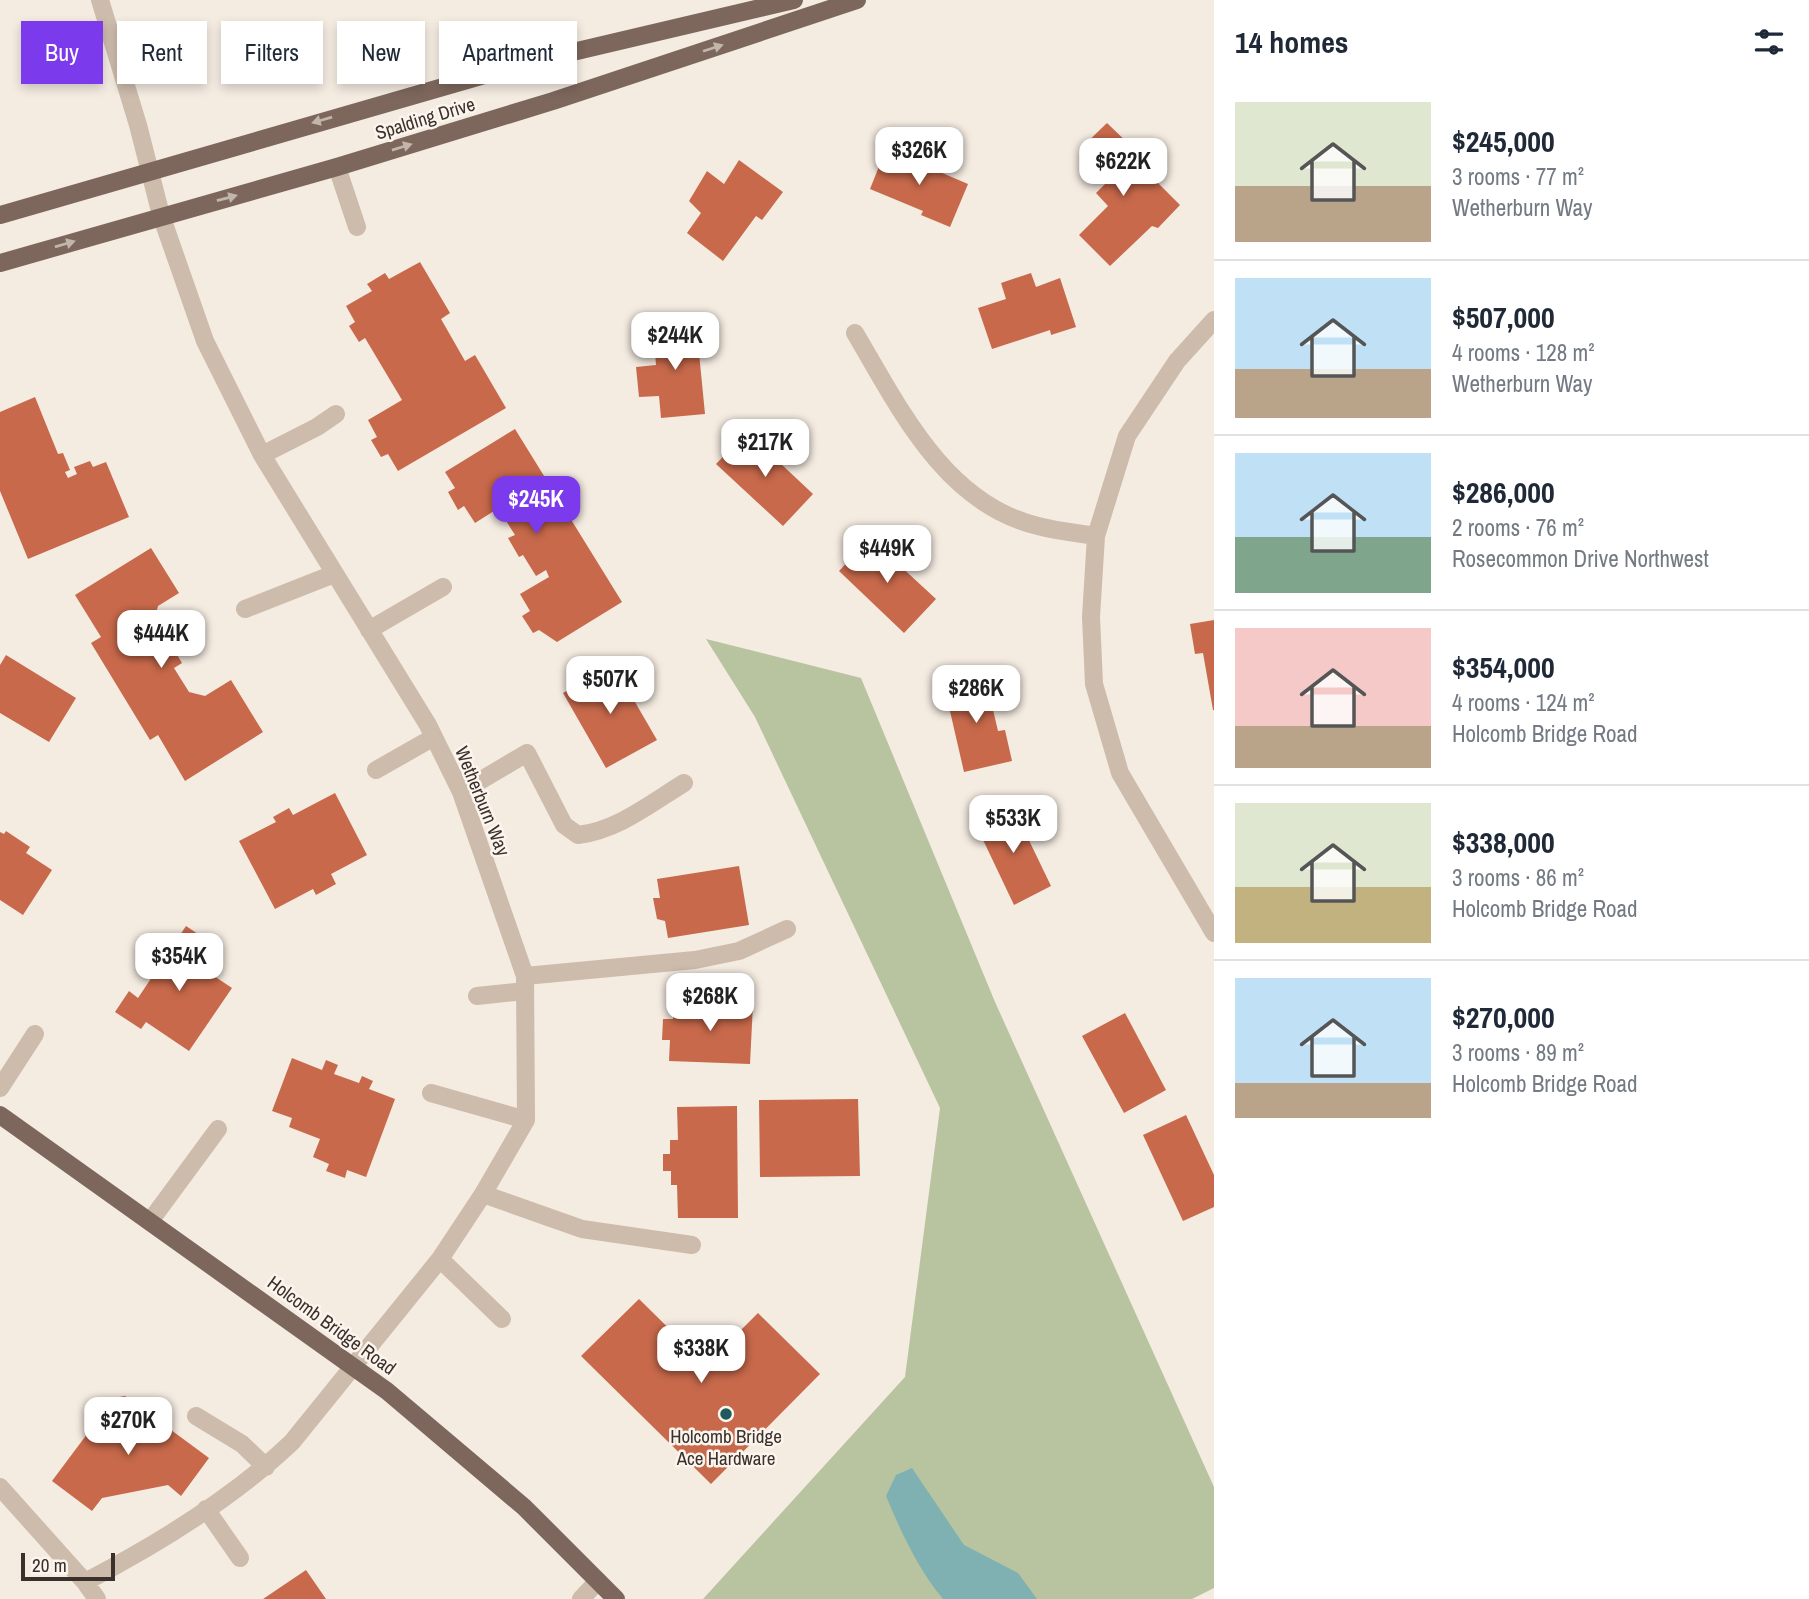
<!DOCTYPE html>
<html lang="en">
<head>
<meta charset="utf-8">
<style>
  body { margin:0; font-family:"Archivo Narrow",sans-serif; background:#f6f6f7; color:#1f2937; height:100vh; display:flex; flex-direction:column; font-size:26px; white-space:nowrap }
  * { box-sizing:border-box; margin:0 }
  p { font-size:23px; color:#747a83 }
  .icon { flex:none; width:38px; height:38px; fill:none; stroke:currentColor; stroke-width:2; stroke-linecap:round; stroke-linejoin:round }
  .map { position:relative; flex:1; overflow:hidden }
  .sheet { display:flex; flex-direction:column; background:#fff; width:595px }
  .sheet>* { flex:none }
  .hud { position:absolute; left:21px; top:21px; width:665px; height:63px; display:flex; gap:14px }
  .scale { position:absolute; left:21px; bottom:18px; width:94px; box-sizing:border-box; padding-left:7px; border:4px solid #3b302b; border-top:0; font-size:19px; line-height:24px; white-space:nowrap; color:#3b302b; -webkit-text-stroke:5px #fbf5ee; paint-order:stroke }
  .price { position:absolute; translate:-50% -60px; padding:0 16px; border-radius:14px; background:#fff; color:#222; font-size:23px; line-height:46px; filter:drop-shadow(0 2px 4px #0008) }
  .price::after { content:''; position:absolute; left:50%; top:42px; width:21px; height:16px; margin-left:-10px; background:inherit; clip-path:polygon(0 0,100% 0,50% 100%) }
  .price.active { background:#7c3aed; color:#fff }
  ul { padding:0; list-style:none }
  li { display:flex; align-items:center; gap:21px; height:175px; padding:0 21px }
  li+li { border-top:2px solid #e0e1e3 }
  li span { display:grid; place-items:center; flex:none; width:196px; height:140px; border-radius:0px; color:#555 }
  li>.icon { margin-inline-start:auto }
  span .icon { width:84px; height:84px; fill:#fffc; stroke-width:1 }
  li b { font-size:30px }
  h2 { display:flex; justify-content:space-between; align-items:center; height:84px; padding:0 21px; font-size:30px }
  .chip { padding:0 24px; border-radius:0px; background:#fff; box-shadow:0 4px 10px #0003; font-size:24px; line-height:63px }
  .chip.active { background:#7c3aed; color:#fff }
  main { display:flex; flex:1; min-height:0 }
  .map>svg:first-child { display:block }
</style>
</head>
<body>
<main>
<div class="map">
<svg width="1214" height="1599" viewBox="0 0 1214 1599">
  <rect width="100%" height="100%" fill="#f4ebe1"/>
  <path fill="#b8c4a0" d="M706,639L861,678L995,1002L1214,1487V1588L1192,1599H703L905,1377L940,1108L755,717Z"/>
  <path fill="#7fb0b2" d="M912,1468L964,1545L1018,1573L1037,1599H943C918,1569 901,1532 886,1496L896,1475Z"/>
  <path fill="#c8694b" d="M1107,123L1132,147L1127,152L1180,205L1158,228L1152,226L1110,266L1079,235L1108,206L1096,193L1110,179L1080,149Z
    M886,149L968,184L950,227L921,215L923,211L870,189Z
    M739,160L783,192L762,220L756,216L723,261L687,233L701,213L689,201L707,171L724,184Z
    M420,262L450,313L441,319L465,361L475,355L506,408L398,471L388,454L381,457L371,440L377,437L368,420L402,400L365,338L359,342L349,326L355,322L346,306L372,291L367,284L385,273L389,279Z
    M1031,273L1036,287L1060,278L1076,327L1051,335L1050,330L992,349L978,308L1006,299L1001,283Z
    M696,322L705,414L661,418L659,396L639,397L636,367L656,365L653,326Z
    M35,397L58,454L63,453L70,470L65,472L68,478L77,474L74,467L90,461L93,467L106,462L129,517L28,559L0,491V412Z
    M515,429L622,602L557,642L539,630L533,633L522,616L530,611L520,594L549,577L546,570L536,576L523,555L519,557L508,538L515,535L503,516L510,511L505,504L475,523L464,506L458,510L448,492L455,488L445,472Z
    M747,432L813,494L783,526L716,464Z
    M870,538L936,599L904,633L839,571Z
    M151,548L179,593L158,606L151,633L162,651L171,645L182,663L174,668L189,692L205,696L231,680L263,732L185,781L158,735L150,740L91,643L101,637L75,595Z
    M1214,620V710H1213L1203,653L1195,654L1190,624Z
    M6,655L76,698L49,742L0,713V665Z
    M613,664L657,740L606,768L563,693Z
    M985,676L998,731L1005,730L1012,761L964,772L944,685Z
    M335,793L367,855L331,874L336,884L316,895L313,889L275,909L239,841L276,822L273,817L289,808L293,815Z
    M1012,805L1051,886L1014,905L975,823Z
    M6,831L30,847L26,853L52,870L23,915L0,900V832L4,834Z
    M739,866L749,925L668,938L665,921L657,919L653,898H660L657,879Z
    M186,926L213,944L199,966L232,988L189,1051L146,1022L141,1029L115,1012L129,991L138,998Z
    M673,1001L753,1004L750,1064L669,1061L670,1040H662L663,1019H673Z
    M1125,1013L1166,1090L1124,1113L1082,1036Z
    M292,1058L322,1070L326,1060L338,1065L334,1074L359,1083L362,1076L373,1081L369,1089L395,1099L366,1177L347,1170L345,1178L326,1171L329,1164L313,1157L320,1139L289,1127L292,1118L272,1111Z
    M858,1099L860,1176L760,1177L759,1100Z
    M737,1106L738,1218H678L677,1185H671V1171H663V1154H670V1140H678L677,1107Z
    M1186,1115L1214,1175V1207L1183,1221L1143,1135Z
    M639,1299L706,1365L758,1313L820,1374L711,1484L581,1356Z
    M125,1396L209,1458L181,1496L168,1485L102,1498L92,1511L52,1481L114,1398Z
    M306,1570L326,1599H263Z"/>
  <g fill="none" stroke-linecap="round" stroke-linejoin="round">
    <path stroke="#cdbbac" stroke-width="18" d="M337,167L357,227
      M1214,320L1177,361L1127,436L1096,536L1091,617L1094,684L1120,773L1214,933
      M855,333C900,409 945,504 1038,526C1057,531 1077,533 1096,536
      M262,455L317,427L336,414
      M245,609L334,574
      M369,630L443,587
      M376,770L434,737
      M461,792L527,753L564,825L578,835C618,830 650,804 684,783
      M525,976L695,960L739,951L787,929
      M477,996L525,991
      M0,1088L35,1034
      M431,1093L526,1120
      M483,1194L582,1229L692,1245
      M151,1220L218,1129
      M440,1259L502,1319
      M196,1416L242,1444L266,1467
      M0,1487L85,1582L97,1599
      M206,1509L240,1558
      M85,1582C158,1544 232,1499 292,1442L440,1259L483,1194L526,1120L525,976L461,792L428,725L262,455L205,341L161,215L138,125L100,0
      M581,1599L598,1581"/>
    <path stroke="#7d675c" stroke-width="18" d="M0,215L526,63L794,0
      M0,263L337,167L553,101L857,0
      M0,1115L387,1391L524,1507L616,1599"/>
  </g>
  <defs><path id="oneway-solid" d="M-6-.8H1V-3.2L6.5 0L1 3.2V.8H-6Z" transform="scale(1.75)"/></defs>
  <g fill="#c2b5ac">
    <use href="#oneway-solid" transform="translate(713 48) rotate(-18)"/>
    <use href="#oneway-solid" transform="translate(322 120) rotate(164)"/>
    <use href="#oneway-solid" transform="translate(402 147) rotate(-17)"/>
    <use href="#oneway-solid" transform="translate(227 198) rotate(-15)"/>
    <use href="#oneway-solid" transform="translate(65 244) rotate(-16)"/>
  </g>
  <circle fill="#1f5a5e" stroke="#fbf5ee" stroke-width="2.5" cx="726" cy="1414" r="7"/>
  <g text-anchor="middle" stroke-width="5" stroke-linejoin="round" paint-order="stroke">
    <g font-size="19" fill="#3b302b" stroke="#fbf5ee">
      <text transform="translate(425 118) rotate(-17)" y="7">Spalding Drive</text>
      <text transform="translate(483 801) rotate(68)" y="7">Wetherburn Way</text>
      <text transform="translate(332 1325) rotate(36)" y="7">Holcomb Bridge Road</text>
    </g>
    <g font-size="19" fill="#3b302b" stroke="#fbf5ee">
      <text x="726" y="1443">Holcomb Bridge<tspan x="726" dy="22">Ace Hardware</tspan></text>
    </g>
  </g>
</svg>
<div class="scale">20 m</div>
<b class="price" style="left:919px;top:187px">$326K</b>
<b class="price" style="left:1123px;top:198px">$622K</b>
<b class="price" style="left:675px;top:372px">$244K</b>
<b class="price" style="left:765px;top:479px">$217K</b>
<b class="price active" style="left:536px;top:536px">$245K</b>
<b class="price" style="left:887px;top:585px">$449K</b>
<b class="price" style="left:161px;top:670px">$444K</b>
<b class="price" style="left:610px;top:716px">$507K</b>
<b class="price" style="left:976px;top:725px">$286K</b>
<b class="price" style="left:1013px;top:855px">$533K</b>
<b class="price" style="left:179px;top:993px">$354K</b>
<b class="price" style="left:710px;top:1033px">$268K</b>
<b class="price" style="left:701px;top:1385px">$338K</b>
<b class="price" style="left:128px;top:1457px">$270K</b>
<div class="hud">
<a class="chip active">Buy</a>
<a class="chip">Rent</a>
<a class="chip">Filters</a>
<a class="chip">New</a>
<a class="chip">Apartment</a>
</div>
</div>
<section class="sheet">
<h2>14 homes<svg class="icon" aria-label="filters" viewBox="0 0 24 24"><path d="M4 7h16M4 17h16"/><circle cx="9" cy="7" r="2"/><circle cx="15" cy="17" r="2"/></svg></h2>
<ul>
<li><span style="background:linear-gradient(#dfe7d0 60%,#b9a48a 0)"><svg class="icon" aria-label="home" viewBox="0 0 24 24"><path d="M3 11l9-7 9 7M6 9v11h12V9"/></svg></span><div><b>$245,000</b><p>3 rooms · 77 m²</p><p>Wetherburn Way</p></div></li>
<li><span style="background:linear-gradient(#bfe0f5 65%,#b9a48a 0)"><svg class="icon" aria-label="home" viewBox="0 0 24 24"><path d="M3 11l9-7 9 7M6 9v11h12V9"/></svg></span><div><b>$507,000</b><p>4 rooms · 128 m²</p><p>Wetherburn Way</p></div></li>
<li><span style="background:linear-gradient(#bfe0f5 60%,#7fa58c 0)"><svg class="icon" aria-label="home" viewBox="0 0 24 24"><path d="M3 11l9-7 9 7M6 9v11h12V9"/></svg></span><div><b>$286,000</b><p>2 rooms · 76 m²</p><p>Rosecommon Drive Northwest</p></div></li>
<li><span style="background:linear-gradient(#f6c9c9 70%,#b9a48a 0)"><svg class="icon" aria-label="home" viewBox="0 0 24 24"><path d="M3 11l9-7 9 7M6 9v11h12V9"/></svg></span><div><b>$354,000</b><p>4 rooms · 124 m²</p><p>Holcomb Bridge Road</p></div></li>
<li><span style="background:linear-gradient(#dfe7d0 60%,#c2b280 0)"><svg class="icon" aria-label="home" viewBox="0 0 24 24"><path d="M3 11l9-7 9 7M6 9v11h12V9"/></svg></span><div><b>$338,000</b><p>3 rooms · 86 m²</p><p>Holcomb Bridge Road</p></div></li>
<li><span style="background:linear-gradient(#bfe0f5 75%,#b9a48a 0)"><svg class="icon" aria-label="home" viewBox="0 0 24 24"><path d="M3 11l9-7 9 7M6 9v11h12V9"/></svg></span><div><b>$270,000</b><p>3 rooms · 89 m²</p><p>Holcomb Bridge Road</p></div></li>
</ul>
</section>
</main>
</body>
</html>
